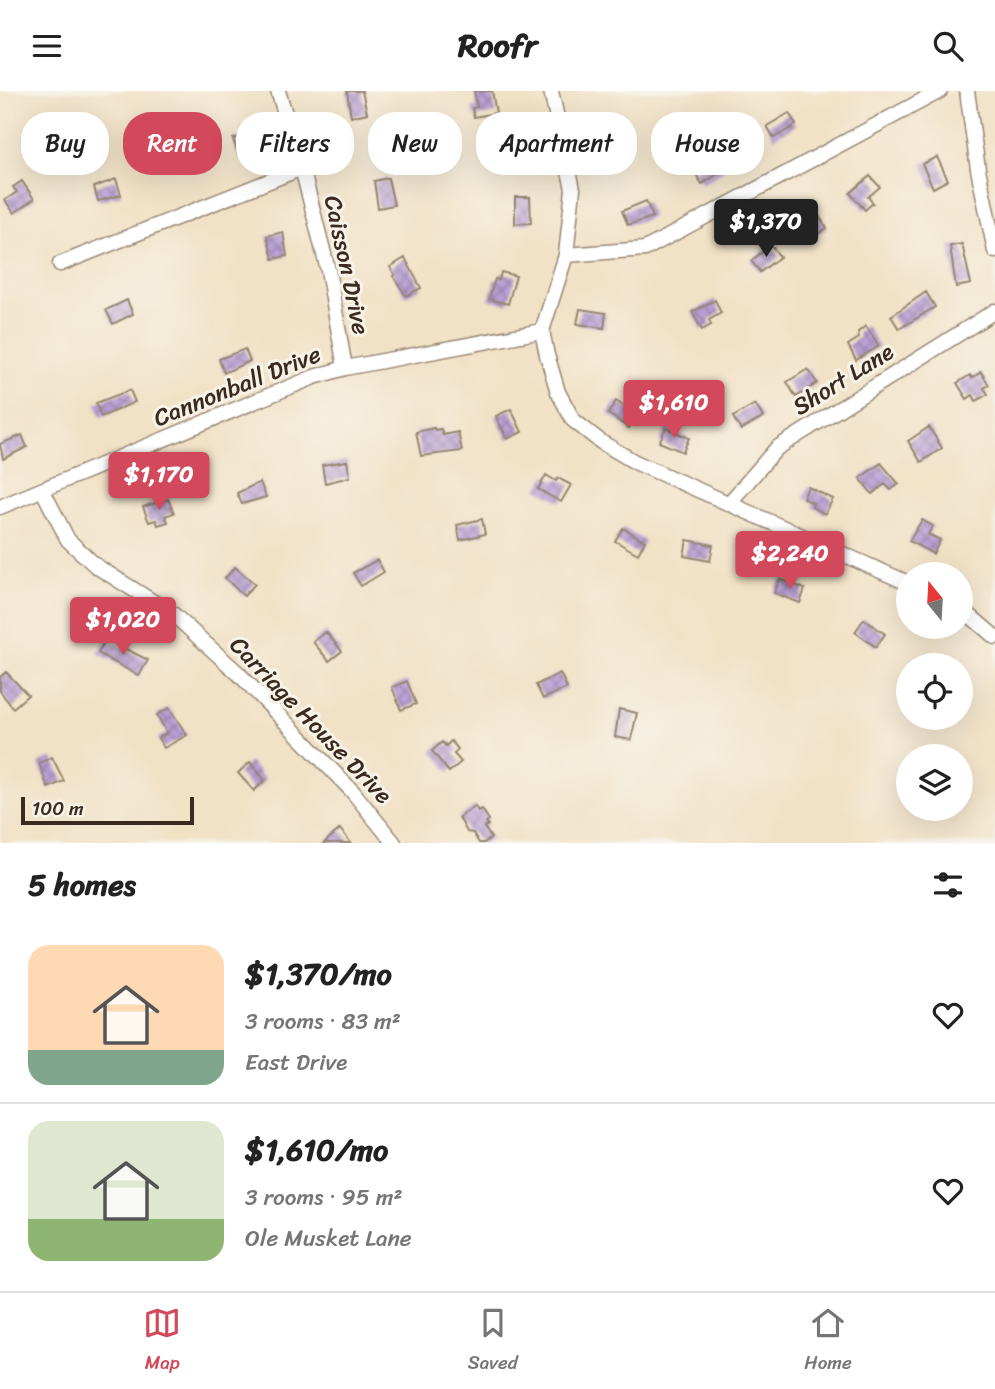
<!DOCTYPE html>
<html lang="en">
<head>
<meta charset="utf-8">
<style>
  body { margin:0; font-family:Sriracha,sans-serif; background:#f2f2f2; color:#222; height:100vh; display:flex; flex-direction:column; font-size:26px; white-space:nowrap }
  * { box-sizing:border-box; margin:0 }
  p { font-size:23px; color:#767676 }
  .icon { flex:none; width:38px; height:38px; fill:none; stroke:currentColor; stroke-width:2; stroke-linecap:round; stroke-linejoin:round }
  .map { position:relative; height:752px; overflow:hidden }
  .side { display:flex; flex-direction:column; background:#fff; flex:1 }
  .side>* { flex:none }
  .banner { position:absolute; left:21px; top:21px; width:954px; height:63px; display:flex; gap:14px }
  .needle { width:46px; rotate:342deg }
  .fabs { position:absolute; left:896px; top:471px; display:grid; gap:14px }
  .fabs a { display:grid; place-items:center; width:77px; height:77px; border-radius:50%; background:#fff; box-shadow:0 7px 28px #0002; font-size:35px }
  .scale { position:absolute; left:21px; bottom:18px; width:173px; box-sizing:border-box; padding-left:7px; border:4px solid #3b2a1e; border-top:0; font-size:19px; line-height:24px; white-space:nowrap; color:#3b2a1e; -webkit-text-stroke:5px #f7f3e8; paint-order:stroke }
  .price { position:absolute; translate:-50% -60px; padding:0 16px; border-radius:7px; background:#d1495b; color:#fff; font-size:23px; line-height:46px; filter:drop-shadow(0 2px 4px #0008) }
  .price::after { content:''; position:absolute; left:50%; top:42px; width:21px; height:16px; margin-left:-10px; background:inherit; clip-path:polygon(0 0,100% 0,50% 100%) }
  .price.on { background:#222; color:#fff }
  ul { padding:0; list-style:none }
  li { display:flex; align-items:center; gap:21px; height:175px; padding:0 28px }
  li+li { border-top:2px solid #e0e0e0 }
  li span { display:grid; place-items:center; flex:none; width:196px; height:140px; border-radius:21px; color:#555 }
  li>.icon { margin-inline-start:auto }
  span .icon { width:84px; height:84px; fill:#fffc; stroke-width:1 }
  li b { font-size:30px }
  h2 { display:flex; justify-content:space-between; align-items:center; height:84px; padding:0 28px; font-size:30px }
  .chip { padding:0 24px; border-radius:28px; background:#fff; box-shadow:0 7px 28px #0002; font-size:24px; line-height:63px }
  .chip.on { background:#d1495b; color:#fff }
  header { display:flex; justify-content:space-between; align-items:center; height:91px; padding:0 28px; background:#fff; font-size:32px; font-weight:800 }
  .dock { display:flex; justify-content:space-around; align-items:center; height:98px; border-top:2px solid #e0e0e0; background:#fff; font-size:19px; color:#767676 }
  .dock a { display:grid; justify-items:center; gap:4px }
  .dock .on { color:#d1495b }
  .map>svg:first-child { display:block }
</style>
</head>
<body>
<header><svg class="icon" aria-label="menu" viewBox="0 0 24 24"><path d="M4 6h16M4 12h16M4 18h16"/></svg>Roofr<svg class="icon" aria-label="search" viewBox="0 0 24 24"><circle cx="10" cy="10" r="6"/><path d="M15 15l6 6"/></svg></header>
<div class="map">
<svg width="995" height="752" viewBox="0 0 995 752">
  <defs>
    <pattern id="building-cross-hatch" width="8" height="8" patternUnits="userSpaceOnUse" patternTransform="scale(1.75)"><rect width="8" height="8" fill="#b99fd5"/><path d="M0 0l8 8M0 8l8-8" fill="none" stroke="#9882ac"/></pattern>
  </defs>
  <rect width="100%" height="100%" fill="#f7f3e8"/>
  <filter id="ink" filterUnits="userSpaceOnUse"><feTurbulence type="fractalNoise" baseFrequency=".0143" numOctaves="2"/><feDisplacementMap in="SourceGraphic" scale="14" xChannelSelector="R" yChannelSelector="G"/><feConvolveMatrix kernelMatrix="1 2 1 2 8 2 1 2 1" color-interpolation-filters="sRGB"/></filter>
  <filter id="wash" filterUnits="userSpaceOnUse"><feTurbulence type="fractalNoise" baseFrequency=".00686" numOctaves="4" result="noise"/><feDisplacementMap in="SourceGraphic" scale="28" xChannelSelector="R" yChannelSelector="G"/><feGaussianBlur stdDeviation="1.57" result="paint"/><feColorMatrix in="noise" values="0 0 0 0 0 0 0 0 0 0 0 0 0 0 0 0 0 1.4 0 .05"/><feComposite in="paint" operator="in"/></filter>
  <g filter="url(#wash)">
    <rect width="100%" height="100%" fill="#f1e1c5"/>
    <g id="blocks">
      <path fill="url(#building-cross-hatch)" d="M347,0H362L367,22L351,26Z
        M474,0H492L496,22L474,26L472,17L477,16Z
        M789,22L796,34L774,47L767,35Z
        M605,26L610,42L615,41L618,50L599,57L590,31Z
        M253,35L263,64L256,56L238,63L233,48L246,44L242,39Z
        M528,47L532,76L520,78L514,50Z
        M716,66L724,79L702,93L694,80Z
        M937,66L948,89L933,97L922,73Z
        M870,85L880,96L868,106L873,112L865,119L850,102Z
        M388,87L394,114L378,117L374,90Z
        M116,88L121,104L98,110L94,96Z
        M22,90L34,108L14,122L5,109L17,101L13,96Z
        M515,106H530L531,132L515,133Z
        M646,110L653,126L628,134L622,120Z
        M819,125L827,137L805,151L797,138Z
        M283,141L287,165L273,168L267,145Z
        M962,153L971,193L956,196L950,155Z
        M771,154L780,166L760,181L751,170Z
        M405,167L421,197L406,205L393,185L395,184L390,176Z
        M501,181L516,185L508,213L489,208L495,188L499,189Z
        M926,201L935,216L899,238L891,225Z
        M127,209L133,223L113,233L106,219Z
        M715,209L721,222L709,229L711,234L702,239L692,221Z
        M580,218L606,222L604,237L577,233Z
        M866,235L879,255L856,269L848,254L859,247L858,241Z
        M245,258L250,270L224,282L219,268Z
        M808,278L817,292L796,306L787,291Z
        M981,281L989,294L984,297L988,303L976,310L973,304L967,308L957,292L970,284L972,287Z
        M130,299L135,311L101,326L96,312Z
        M616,310L637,324L629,337L608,323Z
        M755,313L763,326L741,339L733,326Z
        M511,318L522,341L507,348L496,325Z
        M929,336L942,357L921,371L908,350Z
        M434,337L435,339L441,338L443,344L458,341L462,360L421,365L416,341Z
        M666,337L689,347L683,361L659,351Z
        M22,344L27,356L3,368L0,353Z
        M347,370L350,386L325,392L322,374Z
        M881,372L899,393L891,399L885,393L872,403L860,387Z
        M546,384L556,390L558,387L571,394L561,411L538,398Z
        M260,391L266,406L242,413L237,402Z
        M808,396L833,408L825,423L812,416L813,412L803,407Z
        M168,408L174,422L165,425L168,431L158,434L156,429L149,431L143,416Z
        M482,428L485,443L460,449L457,434Z
        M922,429L933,435L928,443L940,449L933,463L909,450Z
        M623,437L645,450L638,463L615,450Z
        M687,449L713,454L710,470L684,465Z
        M377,469L384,481L361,495L353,482Z
        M235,476L255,493L244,505L225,487Z
        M780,488L805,498L800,512L774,502Z
        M864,528L885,543L876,556L855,541Z
        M326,541L342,560L329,570L313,551Z
        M106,548L148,569L139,585L98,562Z
        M6,581L28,604L13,617L0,600V586Z
        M560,582L567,597L543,608L536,594Z
        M407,590L416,613L401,619L392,596Z
        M169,617L187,644L164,657L158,647L167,642L157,624Z
        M619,618L637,622L631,649L615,646Z
        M451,650L458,658L454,663L461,671L449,681L432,660L442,651L446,655Z
        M52,666L64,690L48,697L39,672Z
        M250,671L265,689L254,700L238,682Z
        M475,715L478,720L482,718L489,729L486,731L488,734L484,736L491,747L484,752H479L473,742L467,741L459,726Z
        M340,738L351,752H324Z"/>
    </g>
  </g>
  <g filter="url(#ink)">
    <use href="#blocks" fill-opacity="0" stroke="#968672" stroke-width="2"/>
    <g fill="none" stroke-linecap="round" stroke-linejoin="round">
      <g stroke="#968672" stroke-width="17">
        <path id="minor" d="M278,0L302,77L328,179L345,277
          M551,0L573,98L566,164L542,240L547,264L558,301L573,329L601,351L635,371L908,492
          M967,0L978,78L995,160
          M566,164L645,158L940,0
          M60,173L302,77
          M43,400L68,449L96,475L174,524L239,583L353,701L394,752
          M730,411L777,357L995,220
          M0,416L314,286L345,277L542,240
          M961,517L995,546"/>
      </g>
      <use href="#minor" stroke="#fff" stroke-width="14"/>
    </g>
  </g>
  <g text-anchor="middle" stroke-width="6" stroke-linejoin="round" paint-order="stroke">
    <g font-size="24" fill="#3b2a1e" stroke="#f7f3e8">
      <text transform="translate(347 174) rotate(78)" y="8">Caisson Drive</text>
      <text transform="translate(843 288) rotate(-32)" y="8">Short Lane</text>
      <text transform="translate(237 295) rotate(-22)" y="8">Cannonball Drive</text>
      <text transform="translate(311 629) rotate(46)" y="8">Carriage House Drive</text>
    </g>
  </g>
</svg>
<div class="fabs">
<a><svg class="needle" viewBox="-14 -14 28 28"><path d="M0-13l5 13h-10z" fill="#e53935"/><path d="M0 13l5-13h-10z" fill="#767676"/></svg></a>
<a><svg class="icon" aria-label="locate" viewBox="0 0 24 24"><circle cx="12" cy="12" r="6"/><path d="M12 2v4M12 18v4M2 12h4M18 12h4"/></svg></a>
<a><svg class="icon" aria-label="layers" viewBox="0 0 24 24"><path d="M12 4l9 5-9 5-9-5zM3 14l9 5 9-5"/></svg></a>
</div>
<div class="scale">100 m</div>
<b class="price on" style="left:766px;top:168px">$1,370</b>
<b class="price" style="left:674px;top:349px">$1,610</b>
<b class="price" style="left:159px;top:421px">$1,170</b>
<b class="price" style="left:790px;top:500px">$2,240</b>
<b class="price" style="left:123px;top:566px">$1,020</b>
<div class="banner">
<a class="chip">Buy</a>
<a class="chip on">Rent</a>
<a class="chip">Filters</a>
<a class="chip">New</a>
<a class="chip">Apartment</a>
<a class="chip">House</a>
</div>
</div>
<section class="side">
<h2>5 homes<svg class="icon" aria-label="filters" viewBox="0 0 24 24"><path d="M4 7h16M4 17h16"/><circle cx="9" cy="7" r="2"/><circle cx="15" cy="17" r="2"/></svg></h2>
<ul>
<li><span style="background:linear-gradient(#ffd9b3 75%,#7fa58c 0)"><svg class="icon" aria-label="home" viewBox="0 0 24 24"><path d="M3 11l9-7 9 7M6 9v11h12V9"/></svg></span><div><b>$1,370/mo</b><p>3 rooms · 83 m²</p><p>East Drive</p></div><svg class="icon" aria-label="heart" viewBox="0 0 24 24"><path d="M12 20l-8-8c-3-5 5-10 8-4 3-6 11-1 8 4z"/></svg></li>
<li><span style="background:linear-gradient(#dfe7d0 70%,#8fb573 0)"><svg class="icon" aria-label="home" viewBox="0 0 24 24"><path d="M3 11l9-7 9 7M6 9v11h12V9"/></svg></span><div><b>$1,610/mo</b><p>3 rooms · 95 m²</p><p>Ole Musket Lane</p></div><svg class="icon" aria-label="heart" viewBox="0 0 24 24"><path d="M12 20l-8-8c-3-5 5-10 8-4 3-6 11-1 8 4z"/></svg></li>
</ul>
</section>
<nav class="dock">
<a class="on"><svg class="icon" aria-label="map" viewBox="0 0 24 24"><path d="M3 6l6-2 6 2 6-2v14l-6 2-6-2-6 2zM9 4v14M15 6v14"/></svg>Map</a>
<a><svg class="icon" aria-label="saved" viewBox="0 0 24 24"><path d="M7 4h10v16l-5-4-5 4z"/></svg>Saved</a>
<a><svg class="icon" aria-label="home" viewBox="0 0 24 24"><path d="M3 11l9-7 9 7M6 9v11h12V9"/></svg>Home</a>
</nav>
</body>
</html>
